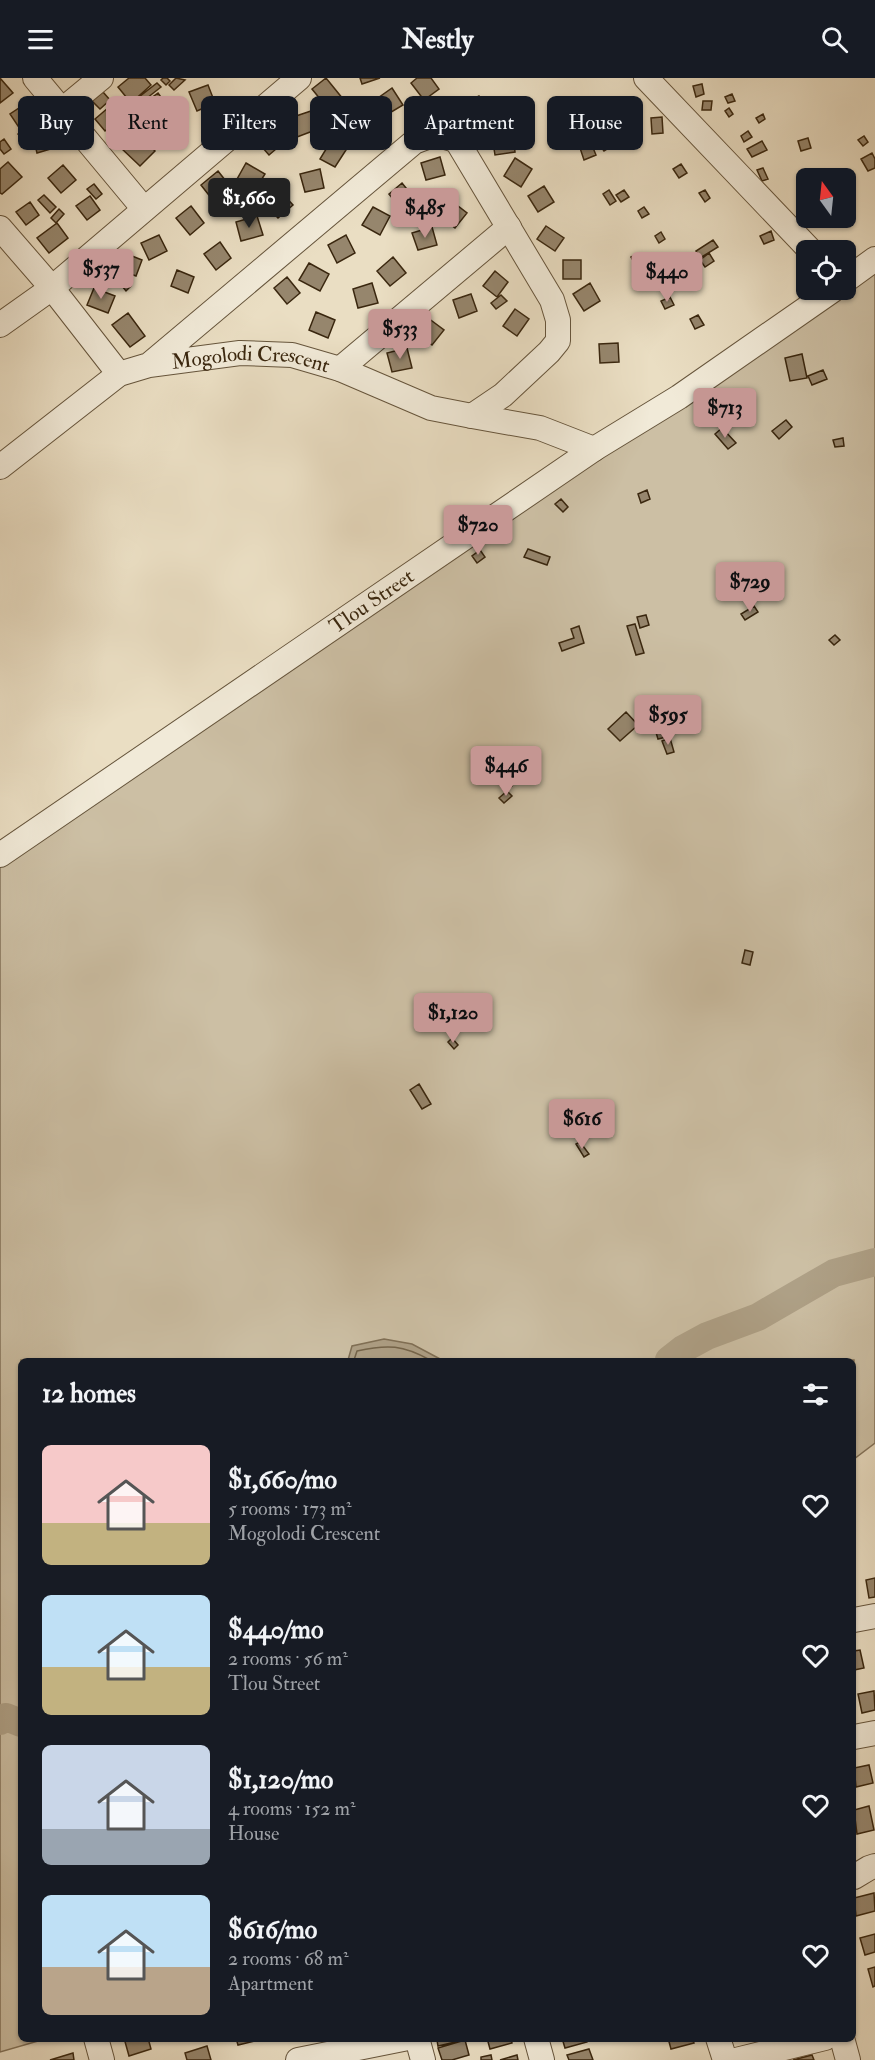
<!DOCTYPE html>
<html lang="en">
<head>
<meta charset="utf-8">
<style>
  body { margin:0; font-family:"IM FELL Double Pica",serif; background:#242831; color:#f1f3f6; height:100vh; display:flex; flex-direction:column; font-size:22px; white-space:nowrap }
  * { box-sizing:border-box; margin:0 }
  p { font-size:20px; color:#9ea1a6 }
  .icon { flex:none; width:33px; height:33px; fill:none; stroke:currentColor; stroke-width:2; stroke-linecap:round; stroke-linejoin:round }
  .map { position:relative; flex:1; overflow:hidden }
  .panel { position:absolute; left:18px; top:1280px; width:838px; height:684px; display:flex; flex-direction:column; background:#171b24; border-radius:9px; box-shadow:0 2px 4px #0004 }
  .panel>* { flex:none }
  .guide { position:absolute; left:18px; top:18px; width:840px; height:54px; display:flex; gap:12px }
  .needle { width:39px; rotate:345deg }
  .controls { position:absolute; left:796px; top:90px; display:grid; gap:12px }
  .controls a { display:grid; place-items:center; width:60px; height:60px; border-radius:9px; background:#171b24; box-shadow:0 2px 4px #0004; font-size:30px }
  .price { position:absolute; translate:-50% -51px; padding:0 14px; border-radius:6px; background:#c59692; color:#111; font-size:20px; line-height:39px; filter:drop-shadow(0 2px 3px #0008) }
  .price::after { content:''; position:absolute; left:50%; top:36px; width:18px; height:14px; margin-left:-9px; background:inherit; clip-path:polygon(0 0,100% 0,50% 100%) }
  .price.on { background:#222; color:#fff }
  ul { padding:0; list-style:none }
  li { display:flex; align-items:center; gap:18px; height:150px; padding:0 24px }
  li span { display:grid; place-items:center; flex:none; width:168px; height:120px; border-radius:9px; color:#555 }
  li>.icon { margin-inline-start:auto }
  span .icon { width:72px; height:72px; fill:#fffc; stroke-width:1 }
  li b { font-size:26px }
  h2 { display:flex; justify-content:space-between; align-items:center; height:72px; padding:0 24px; font-size:26px }
  .pill { padding:0 21px; border-radius:9px; background:#171b24; box-shadow:0 2px 4px #0004; font-size:21px; line-height:54px }
  .pill.on { background:#c59692; color:#111 }
  header { display:flex; justify-content:space-between; align-items:center; height:78px; padding:0 24px; background:#171b24; font-size:27px; font-weight:700 }
  .map>svg:first-child { display:block }
</style>
</head>
<body>
<header><svg class="icon" aria-label="menu" viewBox="0 0 24 24"><path d="M4 6h16M4 12h16M4 18h16"/></svg>Nestly<svg class="icon" aria-label="search" viewBox="0 0 24 24"><circle cx="10" cy="10" r="6"/><path d="M15 15l6 6"/></svg></header>
<div class="map">
<svg width="875" height="1982" viewBox="0 0 875 1982">
  <rect width="100%" height="100%" fill="#eadec3"/>
  <filter id="stains"><feTurbulence type="fractalNoise" baseFrequency=".00333" numOctaves="4"/><feColorMatrix values="0 0 0 0 .2 0 0 0 0 .09 0 0 0 0 .02 0 0 0 .5 -.17"/></filter>
  <radialGradient id="worn" r=".72"><stop offset=".6" stop-color="#630" stop-opacity="0"/><stop offset="1" stop-color="#630" stop-opacity=".3"/></radialGradient>
  <path fill="#ccbfa4" stroke="#83735a" stroke-width="1.5" d="M875,195V1365L854,1381V1282H21V1960L45,1961L0,1974V785L677,327Z"/>
  <path fill="#aea086" stroke="#807056" stroke-width="1.5" d="M384,1261L412,1266L442,1282H348L352,1268Z"/>
  <g fill="none" stroke-linecap="round" stroke-linejoin="round">
    <path stroke="#74644a" stroke-width="1.5" d="M354,1282L357,1273C388,1266 403,1267 430,1282"/>
    <path stroke="#aea086" stroke-width="28" d="M669,1282L683,1271L707,1258L758,1239L834,1195L875,1184
      M0,1643L6,1639L21,1645"/>
  </g>
  <path fill="#96866d" stroke="#3a270f" stroke-width="1.5" d="M0,0L13,15L0,25Z
    M129,0H145L151,7L131,25L118,9Z
    M163,0H167L170,3L166,7L161,2Z
    M176,0L185,2L174,12L169,7Z
    M326,0L343,21L329,32L312,11Z
    M360,0H380L362,6Z
    M417,0H431L439,11L424,22L411,5Z
    M157,5L161,9L142,24L139,19Z
    M702,6L704,16L696,19L693,8Z
    M208,7L215,25L197,33L189,14Z
    M392,10L403,27L388,36L378,20Z
    M103,14L110,22L100,31L92,23Z
    M158,15L163,22L148,33L143,26Z
    M732,16L735,23L728,25L725,19Z
    M479,18L488,35L471,44L462,26Z
    M703,23H712L711,32H702Z
    M115,24L125,35L105,53L95,41Z
    M25,26L35,41L20,51L10,36Z
    M562,30L566,45L559,47L555,32Z
    M729,30L733,36L729,39L725,33Z
    M311,33L318,51L297,59L290,40Z
    M170,34L186,43L173,65L157,56Z
    M763,36L765,41L759,45L756,40Z
    M366,39L379,54L364,67L351,52Z
    M662,39L663,55L652,56L651,40Z
    M129,40L133,45L124,54L120,49Z
    M36,41L40,45L22,60L18,56Z
    M269,49L283,65L269,77L255,61Z
    M136,53L155,73L140,88L120,69Z
    M748,53L752,59L744,64L741,58Z
    M51,54L54,70L37,75L33,58Z
    M607,54L615,66L604,73L595,60Z
    M513,55L515,74L495,77L492,58Z
    M864,58L868,64L863,68L858,62Z
    M808,60L811,70L801,73L798,63Z
    M4,61L11,71L4,76L0,71V64Z
    M331,63L346,72L335,89L320,81Z
    M762,63L767,72L752,79L747,71Z
    M591,65L596,77L584,82L580,70Z
    M872,75L875,81V90L868,93L861,81Z
    M440,79L445,97L426,102L421,85Z
    M515,80L532,91L521,109L504,98Z
    M8,84L22,99L2,116L0,115V91Z
    M246,85L265,96L255,112L236,103Z
    M681,86L687,95L679,100L673,91Z
    M63,87L76,102L61,115L48,100Z
    M763,90L768,101L762,103L757,92Z
    M320,91L324,110L305,114L300,96Z
    M218,93L236,116L219,130L201,107Z
    M402,105L414,120L401,131L389,116Z
    M94,106L102,116L96,121L87,111Z
    M544,108L554,124L538,134L528,118Z
    M609,112L616,123L610,127L603,116Z
    M624,112L629,119L621,124L616,117Z
    M705,112L710,120L705,124L699,115Z
    M280,113L293,127L278,140L265,126Z
    M44,117L56,129L50,135L38,122Z
    M90,118L100,132L87,142L76,128Z
    M449,121L467,135L455,150L437,136Z
    M30,124L39,137L26,147L16,134Z
    M191,128L204,145L190,157L176,140Z
    M373,129L390,138L380,157L362,147Z
    M644,129L649,136L642,140L638,133Z
    M59,131L64,136L56,145L51,140Z
    M257,138L263,157L241,163L236,144Z
    M57,145L68,160L49,175L37,160Z
    M546,148L564,160L555,173L537,161Z
    M432,149L437,167L418,172L412,155Z
    M771,153L774,162L764,166L760,158Z
    M661,154L665,161L659,165L655,158Z
    M159,157L167,173L149,182L141,165Z
    M346,157L355,175L337,185L328,167Z
    M713,162L718,169L700,180L696,173Z
    M220,164L231,180L216,192L204,176Z
    M122,174L142,182L136,198L115,190Z
    M639,175L644,183L636,188L631,179Z
    M709,175L714,183L705,189L700,182Z
    M393,179L406,195L390,208L377,193Z
    M563,182H581V201H563Z
    M309,185L329,196L320,213L299,202Z
    M177,192L194,199L188,215L171,208Z
    M495,193L508,204L497,219L483,208Z
    M123,198L131,208L126,213L117,202Z
    M287,199L300,215L287,226L274,210Z
    M372,205L378,225L358,230L353,211Z
    M590,205L600,223L584,233L573,216Z
    M94,210L115,218L108,235L87,227Z
    M471,216L477,233L459,240L453,222Z
    M501,217L507,223L496,231L491,225Z
    M670,219L674,227L665,231L661,223Z
    M515,231L529,241L517,258L503,248Z
    M316,234L335,242L328,260L309,252Z
    M128,235L145,258L130,269L112,247Z
    M698,237L704,247L695,251L690,241Z
    M428,240L444,252L432,267L417,256Z
    M618,265L619,284L600,285L599,266Z
    M407,270L412,290L392,294L387,275Z
    M802,276L807,300L790,303L785,280Z
    M823,292L827,301L812,307L808,298Z
    M786,342L792,349L779,361L772,353Z
    M722,350L736,365L728,371L715,356Z
    M843,360L844,368L835,369L833,362Z
    M647,412L650,421L641,425L638,416Z
    M561,421L568,429L563,434L555,426Z
    M528,471L550,479L547,487L524,479Z
    M480,472L485,479L477,485L472,478Z
    M754,528L758,534L745,542L741,536Z
    M646,537L649,547L640,550L637,539Z
    M635,546L644,575L636,577L627,548Z
    M579,548L584,565L562,573L559,565L574,560L571,551Z
    M835,557L840,562L834,567L829,562Z
    M626,634L638,647L620,663L608,651Z
    M663,649L666,659L658,661L655,651Z
    M670,660L674,674L667,676L662,663Z
    M497,687L512,708L504,713L490,692Z
    M507,713L512,718L504,725L499,720Z
    M745,872L753,874L750,887L742,885Z
    M452,960L458,967L454,971L448,964Z
    M419,1006L431,1026L422,1031L410,1012Z
    M580,1064L589,1076L584,1079L576,1066Z
    M875,1500V1519L869,1520L866,1502Z
    M860,1572L864,1590L854,1592V1573Z
    M874,1613L875,1632L862,1635L858,1616Z
    M869,1687L873,1705L856,1709L854,1690Z
    M869,1728L874,1752L857,1756L854,1732Z
    M874,1815L875,1833L856,1838L854,1820Z
    M875,1856V1874L865,1877L860,1860Z
    M875,1889V1908L873,1909L868,1891Z
    M124,1960H148L151,1971L129,1978Z
    M236,1960H255V1963L238,1967Z
    M444,1960H463L464,1962L438,1968L437,1962Z
    M487,1960H511L512,1965L490,1971Z
    M562,1960H587V1964L565,1970Z
    M668,1960H692L694,1965L671,1971Z
    M465,1962L469,1977L452,1982H442L438,1970Z
    M207,1968L211,1982H187L185,1975Z
    M589,1971L593,1982H569L567,1977Z
    M73,1975L74,1982H50Z
    M491,1977L492,1982H481V1979Z
    M517,1977L518,1982H500Z
    M812,1977L814,1982H793Z"/>
  <g fill="none" stroke-linecap="round" stroke-linejoin="round">
    <g stroke="#66553c" stroke-width="26">
      <g id="minor">
        <path d="M35,0L144,131"/>
        <path d="M646,0L810,172"/>
        <path d="M61,33L101,0"/>
        <path d="M0,150L52,210L119,296"/>
        <path d="M846,202L875,181"/>
        <path d="M0,247L52,210L299,0"/>
        <path d="M340,291L509,149"/>
        <path d="M472,338L540,350L594,371"/>
        <path id="s1" d="M0,389L119,296L149,287L240,275L292,277L340,291L431,330L472,338L503,317L549,274L558,263V242L552,222L457,63C437,55 433,56 414,64L149,287"/>
        <path id="s2" d="M0,777L594,371L679,319L833,212"/>
        <path d="M854,1542L875,1538"/>
        <path d="M854,1659L875,1655"/>
        <path d="M854,1799L869,1790L875,1788"/>
        <path d="M96,1960L102,1982"/>
        <path d="M417,1960L423,1982"/>
        <path d="M536,1960L542,1982"/>
        <path d="M718,1960L725,1982"/>
        <path d="M842,1960L848,1982"/>
        <path d="M298,1982L408,1960"/>
        <path d="M736,1982L825,1960"/>
      </g>
    </g>
    <use href="#minor" stroke="#f1ead8" stroke-width="24"/>
  </g>
  <g text-anchor="middle" stroke-width="5" stroke-linejoin="round" paint-order="stroke">
    <g font-size="21" fill="#3a270f" stroke="#f1ead8">
      <text dy="7" stroke="none"><textPath href="#s1" startOffset="285">Mogolodi Crescent</textPath></text>
      <text dy="7" stroke="none"><textPath href="#s2" startOffset="450">Tlou Street</textPath></text>
    </g>
  </g>
  <rect width="100%" height="100%" filter="url(#stains)"/>
  <rect width="100%" height="100%" fill="url(#worn)"/>
</svg>
<div class="controls">
<a><svg class="needle" viewBox="-14 -14 28 28"><path d="M0-13l5 13h-10z" fill="#e53935"/><path d="M0 13l5-13h-10z" fill="#9ea1a6"/></svg></a>
<a><svg class="icon" aria-label="locate" viewBox="0 0 24 24"><circle cx="12" cy="12" r="6"/><path d="M12 2v4M12 18v4M2 12h4M18 12h4"/></svg></a>
</div>
<b class="price on" style="left:249px;top:151px">$1,660</b>
<b class="price" style="left:425px;top:161px">$485</b>
<b class="price" style="left:101px;top:222px">$537</b>
<b class="price" style="left:667px;top:225px">$440</b>
<b class="price" style="left:400px;top:282px">$533</b>
<b class="price" style="left:725px;top:361px">$713</b>
<b class="price" style="left:478px;top:478px">$720</b>
<b class="price" style="left:750px;top:535px">$729</b>
<b class="price" style="left:668px;top:668px">$595</b>
<b class="price" style="left:506px;top:719px">$446</b>
<b class="price" style="left:453px;top:966px">$1,120</b>
<b class="price" style="left:582px;top:1072px">$616</b>
<div class="guide">
<a class="pill">Buy</a>
<a class="pill on">Rent</a>
<a class="pill">Filters</a>
<a class="pill">New</a>
<a class="pill">Apartment</a>
<a class="pill">House</a>
</div>
<section class="panel">
<h2>12 homes<svg class="icon" aria-label="filters" viewBox="0 0 24 24"><path d="M4 7h16M4 17h16"/><circle cx="9" cy="7" r="2"/><circle cx="15" cy="17" r="2"/></svg></h2>
<ul>
<li><span style="background:linear-gradient(#f6c9c9 65%,#c2b280 0)"><svg class="icon" aria-label="home" viewBox="0 0 24 24"><path d="M3 11l9-7 9 7M6 9v11h12V9"/></svg></span><div><b>$1,660/mo</b><p>5 rooms · 173 m²</p><p>Mogolodi Crescent</p></div><svg class="icon" aria-label="heart" viewBox="0 0 24 24"><path d="M12 20l-8-8c-3-5 5-10 8-4 3-6 11-1 8 4z"/></svg></li>
<li><span style="background:linear-gradient(#bfe0f5 60%,#c2b280 0)"><svg class="icon" aria-label="home" viewBox="0 0 24 24"><path d="M3 11l9-7 9 7M6 9v11h12V9"/></svg></span><div><b>$440/mo</b><p>2 rooms · 56 m²</p><p>Tlou Street</p></div><svg class="icon" aria-label="heart" viewBox="0 0 24 24"><path d="M12 20l-8-8c-3-5 5-10 8-4 3-6 11-1 8 4z"/></svg></li>
<li><span style="background:linear-gradient(#c9d6e8 70%,#9aa5b1 0)"><svg class="icon" aria-label="home" viewBox="0 0 24 24"><path d="M3 11l9-7 9 7M6 9v11h12V9"/></svg></span><div><b>$1,120/mo</b><p>4 rooms · 152 m²</p><p>House</p></div><svg class="icon" aria-label="heart" viewBox="0 0 24 24"><path d="M12 20l-8-8c-3-5 5-10 8-4 3-6 11-1 8 4z"/></svg></li>
<li><span style="background:linear-gradient(#bfe0f5 60%,#b9a48a 0)"><svg class="icon" aria-label="home" viewBox="0 0 24 24"><path d="M3 11l9-7 9 7M6 9v11h12V9"/></svg></span><div><b>$616/mo</b><p>2 rooms · 68 m²</p><p>Apartment</p></div><svg class="icon" aria-label="heart" viewBox="0 0 24 24"><path d="M12 20l-8-8c-3-5 5-10 8-4 3-6 11-1 8 4z"/></svg></li>
</ul>
</section>
</div>
</body>
</html>
